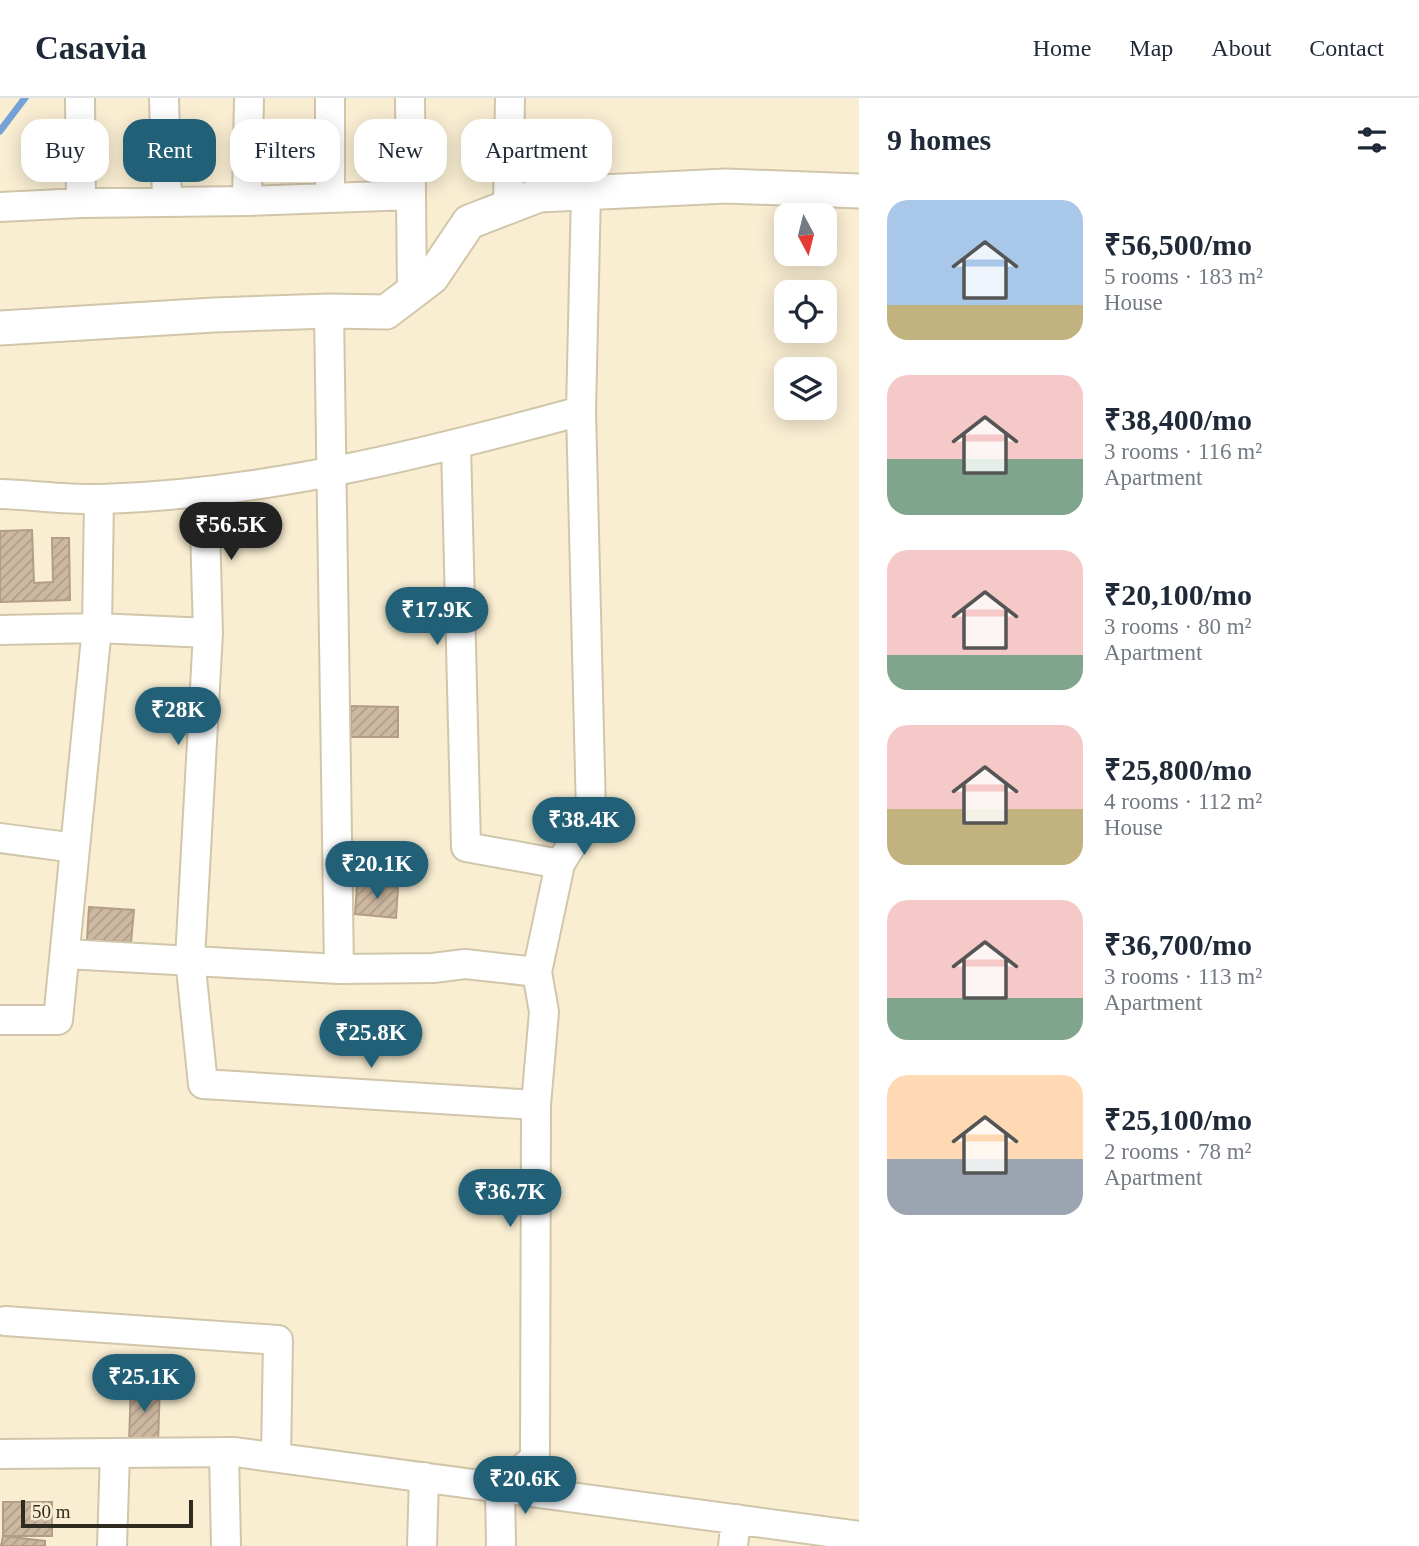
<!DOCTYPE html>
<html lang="en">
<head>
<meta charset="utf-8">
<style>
  body { margin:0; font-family:Georgia,serif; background:#f2f2f3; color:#1f2937; height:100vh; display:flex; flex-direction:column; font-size:26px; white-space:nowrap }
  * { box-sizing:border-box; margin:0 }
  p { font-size:23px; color:#747a83 }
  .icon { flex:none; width:38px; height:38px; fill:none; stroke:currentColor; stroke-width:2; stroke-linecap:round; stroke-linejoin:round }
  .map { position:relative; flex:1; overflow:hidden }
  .panel { display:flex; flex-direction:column; background:#fff; width:560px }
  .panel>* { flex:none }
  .guide { position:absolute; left:21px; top:21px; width:665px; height:63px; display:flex; gap:14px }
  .needle { width:46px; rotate:173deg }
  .fabs { position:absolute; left:774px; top:105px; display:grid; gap:14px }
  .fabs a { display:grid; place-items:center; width:63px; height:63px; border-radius:14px; background:#fff; box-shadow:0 4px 18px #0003; font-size:35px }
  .scale { position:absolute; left:21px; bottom:18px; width:172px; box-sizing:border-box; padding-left:7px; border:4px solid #2f2b20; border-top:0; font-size:19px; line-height:24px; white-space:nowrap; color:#2f2b20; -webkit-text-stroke:5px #f9eed2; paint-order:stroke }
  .price { position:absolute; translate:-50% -60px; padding:0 16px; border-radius:24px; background:#216076; color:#fff; font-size:23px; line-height:46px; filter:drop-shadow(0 2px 4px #0008) }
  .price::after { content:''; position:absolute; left:50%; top:42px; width:21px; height:16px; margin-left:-10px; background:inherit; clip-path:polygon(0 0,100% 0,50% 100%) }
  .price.selected { background:#222; color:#fff }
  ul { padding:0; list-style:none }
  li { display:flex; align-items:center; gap:21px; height:175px; padding:0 28px }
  li span { display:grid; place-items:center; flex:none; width:196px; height:140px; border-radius:21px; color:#555 }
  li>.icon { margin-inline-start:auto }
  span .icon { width:84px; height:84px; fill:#fffc; stroke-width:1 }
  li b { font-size:30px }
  h2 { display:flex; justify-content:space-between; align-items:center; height:84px; padding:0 28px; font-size:30px }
  .chip { padding:0 24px; border-radius:21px; background:#fff; box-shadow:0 4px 18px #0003; font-size:24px; line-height:63px }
  .chip.selected { background:#216076; color:#fff }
  header { display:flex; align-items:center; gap:42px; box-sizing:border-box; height:98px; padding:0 35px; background:#fff; border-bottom:2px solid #e0e1e3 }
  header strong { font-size:33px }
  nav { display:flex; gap:38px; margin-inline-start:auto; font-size:24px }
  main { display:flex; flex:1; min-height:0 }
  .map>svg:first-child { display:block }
</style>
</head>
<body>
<header>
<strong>Casavia</strong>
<nav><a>Home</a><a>Map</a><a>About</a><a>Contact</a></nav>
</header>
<main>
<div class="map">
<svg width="859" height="1448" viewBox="0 0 859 1448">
  <defs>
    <pattern id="building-hatch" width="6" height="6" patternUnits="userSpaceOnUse" patternTransform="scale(1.75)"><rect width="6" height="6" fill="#cdb8a1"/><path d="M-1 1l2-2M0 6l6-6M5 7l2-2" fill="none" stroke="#b09e8a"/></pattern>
  </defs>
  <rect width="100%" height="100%" fill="#f9eed2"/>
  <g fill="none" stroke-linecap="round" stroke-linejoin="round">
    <path stroke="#74a2d6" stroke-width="7" d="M0,33L25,0"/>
  </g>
  <path fill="url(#building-hatch)" stroke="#b29e87" stroke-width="2" d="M32,432L34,485L53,484L52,440H69L70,502L0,504V433Z
    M351,608L398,609V639H351Z
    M357,787L398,790L396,820L355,816Z
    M89,809L134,812L131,844L87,842Z
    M131,1285L160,1286L158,1346L129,1345Z
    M3,1404H52V1438H3Z
    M3,1438L45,1443V1448H1Z"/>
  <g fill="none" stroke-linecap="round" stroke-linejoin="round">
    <g stroke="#d0c6aa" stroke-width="32">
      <path id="minor" d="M164,0L167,103
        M330,0V100
        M410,0L412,195
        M80,1L81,105L247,103L411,97
        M247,103L249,0
        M0,109L81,105
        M508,109L510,0
        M329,213L339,871
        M456,347L466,749L560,766L537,874L544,914L536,1007L535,1360L500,1390L501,1448
        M204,394L208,535L190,861L203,986L536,1007
        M0,396C33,397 68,402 101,401C265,396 424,356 581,313
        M0,532L97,530L208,535
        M0,740L75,750L97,530L99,401
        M560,766L591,715L581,313L586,95
        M66,856L339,871L433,870L465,866L537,874
        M0,922H58L75,750
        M5,1223L278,1242L276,1359
        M224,1354L226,1448
        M0,1356L235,1354L859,1438
        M112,1448L115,1355
        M422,1448L424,1379
        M733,1448L736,1421"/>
    </g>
    <g stroke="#d0c6aa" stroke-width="37">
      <path id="tertiary" d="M0,230L214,217L329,213L386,214L432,179L469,124L539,97L726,88L859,93"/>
    </g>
    <use href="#minor" stroke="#fff" stroke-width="28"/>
    <use href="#tertiary" stroke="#fff" stroke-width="33"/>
  </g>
</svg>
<div class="fabs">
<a><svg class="needle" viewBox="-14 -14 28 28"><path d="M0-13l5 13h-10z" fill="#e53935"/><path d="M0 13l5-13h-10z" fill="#747a83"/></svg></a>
<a><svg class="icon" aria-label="locate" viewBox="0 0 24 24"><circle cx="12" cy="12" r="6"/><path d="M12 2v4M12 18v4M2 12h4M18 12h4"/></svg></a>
<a><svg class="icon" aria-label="layers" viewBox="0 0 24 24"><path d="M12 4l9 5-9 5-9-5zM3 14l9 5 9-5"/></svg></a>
</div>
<div class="scale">50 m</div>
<b class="price selected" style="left:231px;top:464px">₹56.5K</b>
<b class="price" style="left:437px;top:549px">₹17.9K</b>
<b class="price" style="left:178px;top:649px">₹28K</b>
<b class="price" style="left:584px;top:759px">₹38.4K</b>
<b class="price" style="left:377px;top:803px">₹20.1K</b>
<b class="price" style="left:371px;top:972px">₹25.8K</b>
<b class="price" style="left:510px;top:1131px">₹36.7K</b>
<b class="price" style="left:144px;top:1316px">₹25.1K</b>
<b class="price" style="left:525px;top:1418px">₹20.6K</b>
<div class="guide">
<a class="chip">Buy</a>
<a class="chip selected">Rent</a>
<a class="chip">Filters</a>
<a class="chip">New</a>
<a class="chip">Apartment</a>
</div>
</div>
<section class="panel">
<h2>9 homes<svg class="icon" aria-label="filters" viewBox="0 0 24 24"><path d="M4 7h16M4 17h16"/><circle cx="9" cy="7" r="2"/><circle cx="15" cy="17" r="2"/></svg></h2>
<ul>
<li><span style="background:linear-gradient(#a9c7e8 75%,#c2b280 0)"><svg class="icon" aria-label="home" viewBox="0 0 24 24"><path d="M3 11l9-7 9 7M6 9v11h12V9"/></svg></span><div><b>₹56,500/mo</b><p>5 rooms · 183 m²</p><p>House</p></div></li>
<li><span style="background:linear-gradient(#f6c9c9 60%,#7fa58c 0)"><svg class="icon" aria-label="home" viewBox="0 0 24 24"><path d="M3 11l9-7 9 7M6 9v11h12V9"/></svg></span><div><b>₹38,400/mo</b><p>3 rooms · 116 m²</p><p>Apartment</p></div></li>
<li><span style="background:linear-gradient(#f6c9c9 75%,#7fa58c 0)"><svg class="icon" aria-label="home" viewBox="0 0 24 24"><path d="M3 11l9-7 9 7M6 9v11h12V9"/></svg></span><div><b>₹20,100/mo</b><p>3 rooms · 80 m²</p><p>Apartment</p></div></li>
<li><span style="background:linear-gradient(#f6c9c9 60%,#c2b280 0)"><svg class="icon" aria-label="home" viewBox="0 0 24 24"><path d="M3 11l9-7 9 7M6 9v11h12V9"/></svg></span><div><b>₹25,800/mo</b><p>4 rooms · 112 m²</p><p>House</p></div></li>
<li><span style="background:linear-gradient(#f6c9c9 70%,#7fa58c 0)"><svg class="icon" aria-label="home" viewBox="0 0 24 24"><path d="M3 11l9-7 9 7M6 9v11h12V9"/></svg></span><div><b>₹36,700/mo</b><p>3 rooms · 113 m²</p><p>Apartment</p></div></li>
<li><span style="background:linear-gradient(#ffd9b3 60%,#9aa5b1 0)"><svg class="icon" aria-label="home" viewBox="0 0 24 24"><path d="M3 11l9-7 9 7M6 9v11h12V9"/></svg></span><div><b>₹25,100/mo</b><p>2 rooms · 78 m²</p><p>Apartment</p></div></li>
</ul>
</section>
</main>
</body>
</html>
